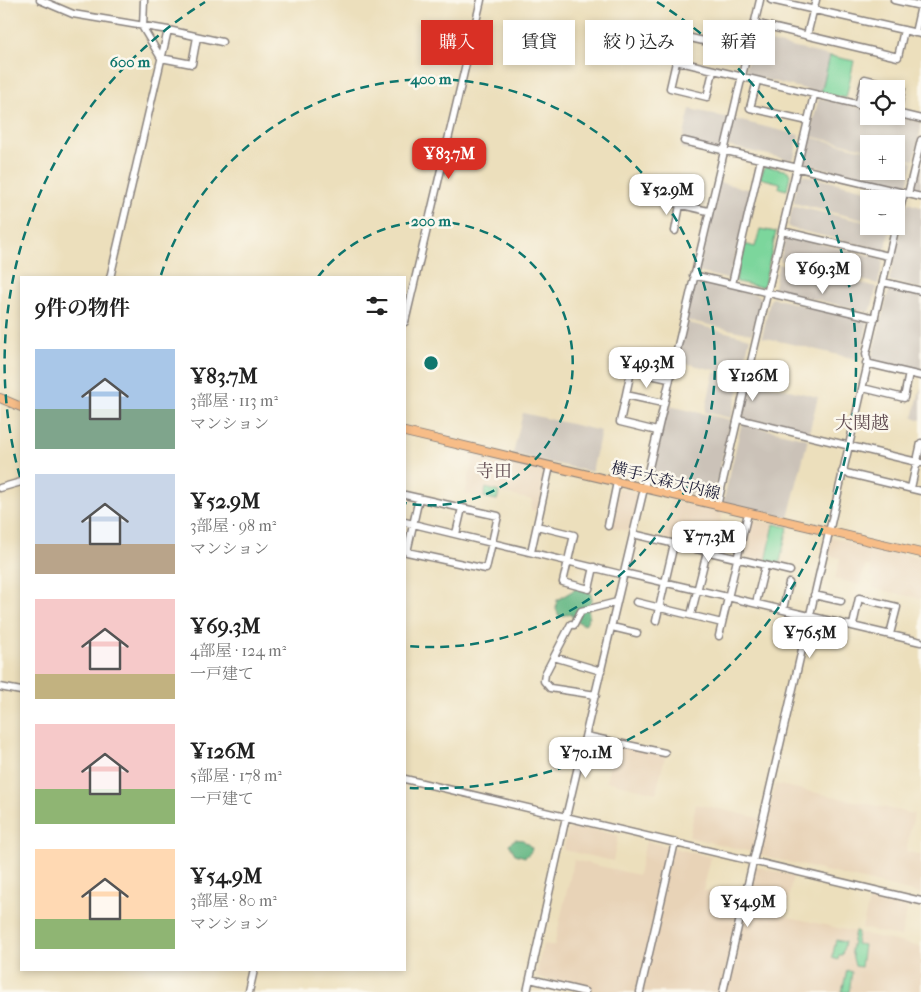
<!DOCTYPE html>
<html lang="ja">
<head>
<meta charset="utf-8">
<style>
  body { margin:0; font-family:"IM FELL French Canon","Noto Serif JP",serif; background:#f2f2f2; color:#222; height:100vh; display:flex; flex-direction:column; font-size:19px; white-space:nowrap }
  * { box-sizing:border-box; margin:0 }
  p { font-size:16px; color:#767676 }
  .icon { flex:none; width:28px; height:28px; fill:none; stroke:currentColor; stroke-width:2; stroke-linecap:round; stroke-linejoin:round }
  .map { position:relative; flex:1; overflow:hidden }
  .details { position:absolute; left:20px; top:276px; width:386px; height:695px; display:flex; flex-direction:column; background:#fff; border-radius:0px; box-shadow:0 2px 8px #0003 }
  .details>* { flex:none }
  .banner { position:absolute; left:421px; top:20px; width:424px; height:45px; display:flex; gap:10px }
  .fabs { position:absolute; left:860px; top:80px; display:grid; gap:10px }
  .fabs a { display:grid; place-items:center; width:45px; height:45px; border-radius:0px; background:#fff; box-shadow:0 2px 8px #0003; font-size:25px }
  .price { position:absolute; translate:-50% -42px; padding:0 11px; border-radius:10px; background:#fff; color:#222; font-size:16px; line-height:32px; filter:drop-shadow(0 1px 2px #0008) }
  .price::after { content:''; position:absolute; left:50%; top:30px; width:15px; height:11px; margin-left:-8px; background:inherit; clip-path:polygon(0 0,100% 0,50% 100%) }
  .price.selected { background:#d93025; color:#fff }
  ul { padding:0; list-style:none }
  li { display:flex; align-items:center; gap:15px; height:125px; padding:0 15px }
  li span { display:grid; place-items:center; flex:none; width:140px; height:100px; border-radius:0px; color:#555 }
  li>.icon { margin-inline-start:auto }
  span .icon { width:60px; height:60px; fill:#fffc; stroke-width:1 }
  li b { font-size:21px }
  h2 { display:flex; justify-content:space-between; align-items:center; height:60px; padding:0 15px; font-size:21px }
  .tag { padding:0 18px; border-radius:0px; background:#fff; box-shadow:0 2px 8px #0003; font-size:18px; line-height:45px }
  .tag.selected { background:#d93025; color:#fff }
  .map>svg:first-child { display:block }
</style>
</head>
<body>
<div class="map">
<svg width="921" height="992" viewBox="0 0 921 992">
  <rect width="100%" height="100%" fill="#fbf7ec"/>
  <filter id="ink" filterUnits="userSpaceOnUse"><feTurbulence type="fractalNoise" baseFrequency=".02" numOctaves="2"/><feDisplacementMap in="SourceGraphic" scale="10" xChannelSelector="R" yChannelSelector="G"/><feConvolveMatrix kernelMatrix="1 2 1 2 8 2 1 2 1" color-interpolation-filters="sRGB"/></filter>
  <filter id="wash" filterUnits="userSpaceOnUse"><feTurbulence type="fractalNoise" baseFrequency=".0096" numOctaves="4" result="noise"/><feDisplacementMap in="SourceGraphic" scale="20" xChannelSelector="R" yChannelSelector="G"/><feGaussianBlur stdDeviation="1.12" result="paint"/><feColorMatrix in="noise" values="0 0 0 0 0 0 0 0 0 0 0 0 0 0 0 0 0 1.4 0 .05"/><feComposite in="paint" operator="in"/></filter>
  <g filter="url(#wash)">
    <rect width="100%" height="100%" fill="#ecdfbc"/>
    <path fill="#e8d3b7" d="M474,454L548,471L539,511L531,510L532,500L501,493L498,502L465,494Z
      M618,488L640,492L631,532L610,527Z
      M671,500L723,511L714,550L663,538Z
      M751,519L774,524L766,562L741,557Z
      M831,537L921,558V599L873,588L875,578L870,576L872,567L865,566L860,585L835,579L840,558L827,555Z
      M615,744L665,756L656,793L606,781Z
      M775,784L914,814L906,851L921,855V894L759,855Z
      M696,804L760,818L752,852L689,837Z
      M577,826L618,835L613,861L563,850L568,830Z
      M646,841L711,857L703,890L742,899L720,992H600L536,977L543,944L554,946L574,860L638,875Z
      M754,866L793,876L786,911L746,902Z
      M870,897L908,905L901,937L862,928Z
      M746,907L921,947V992H726Z"/>
    <path fill="#cbc2b8" d="M753,38L830,56L821,93L747,75L745,72Z
      M819,98L869,110V116H895L920,122L921,128L914,160L896,156V144H869V149L809,136Z
      M690,109L729,118L719,157L681,148Z
      M733,119L799,135L794,158L791,160L727,146Z
      M809,137L869,151V171H896V158L913,162L907,188L805,164L803,161Z
      M919,163L921,164V191L912,189Z
      M803,175L895,197L897,200L896,204V199H869V221L793,203L799,177Z
      M718,182L751,190L730,277L727,279L698,272Z
      M907,203L921,207V289L889,281Z
      M793,206L869,223V226L890,228L886,248L883,250L790,228L788,225Z
      M788,236L881,258L883,262L878,284L780,261L785,238Z
      M779,264L877,287L871,310L868,312L775,290L774,287Z
      M694,280L759,295L761,298L752,334L685,320Z
      M890,286L921,293V375L870,362Z
      M773,298L868,321L860,360L762,337L770,300Z
      M685,322L750,338L741,376L676,361Z
      M714,372L741,379L731,418L705,412Z
      M751,381L818,397L809,433L745,419L743,416Z
      M921,386V420L913,418Z
      M665,405L731,420L713,499L648,485L656,444L673,448L657,444Z
      M523,413L601,431L592,472L513,454Z
      M744,424L808,439L788,518L723,503L741,426Z"/>
    <path fill="#7cd69c" stroke="#4f7c6c" d="M830,56L854,61L846,98L821,93Z
      M765,166L788,171L790,175L787,190L779,188L780,183L760,178Z
      M760,229L776,232L764,285L761,287L737,282L736,279L744,244L755,247Z
      M486,488L499,492L497,500L484,497Z
      M774,524L788,527L779,566L766,562Z
      M855,931L858,932L856,944L864,945L861,967L855,966L851,950Z
      M836,940L845,942L842,955H839L838,960L832,958Z
      M847,970L852,972L849,992H842Z"/>
    <path fill="#65b784" stroke="#446c60" d="M579,587C588,591 592,591 592,601L588,605L589,617L585,625L574,620L571,614L559,616L556,609L557,600Z
      M515,839L523,840L532,848L531,852L525,857L515,854L509,844Z"/>
  </g>
  <g filter="url(#ink)">
    <g fill="none" stroke-linecap="round" stroke-linejoin="round">
      <g stroke="#87807c" stroke-width="9">
        <path id="minor" d="M40,0L73,14L168,30L222,42
          M144,0L143,28L161,58L192,64L197,37
          M771,0L921,34
          M894,0L921,6L915,33
          M754,23L898,57L904,30
          M807,35L816,0
          M676,61L869,107
          M713,71L707,97L670,88L682,36L747,51
          M757,81L750,108L808,121
          M858,105L865,79L902,88L897,113
          M896,113L921,119
          M684,141L921,197
          M908,194L921,140
          M656,199L708,211
          M896,225L904,193
          M675,231L680,205
          M782,231L888,256
          M693,275L875,318
          M110,278L168,30
          M883,282L921,291
          M732,284L761,159
          M405,322L481,0
          M866,363L921,376
          M863,388L904,398L909,373
          M626,395L663,403
          M738,419L921,463
          M657,431L620,422L631,371L669,379
          M842,472L921,491
          M0,488L21,482
          M911,488L921,443
          M405,495L462,508
          M419,498L407,552L486,569L498,516L462,508L456,534
          M717,506L814,95
          M405,522L624,575
          M537,526L574,535L563,582L589,589L594,567
          M608,526L617,482
          M633,534L790,571
          M531,552L550,466
          M624,573L921,642
          M814,595L841,601
          M636,602L722,623
          M756,603L765,566
          M783,609L789,583
          M691,615L707,552
          M656,621L674,544
          M853,625L859,598L897,607L890,634
          M612,627L637,633
          M719,636L748,513
          M554,657L601,671
          M0,687L21,691
          M596,695L550,688L544,681L545,674L571,624L574,625L581,611L617,602
          M586,736L665,753
          M405,779L921,901
          M530,979L585,992
          M249,992L254,970
          M527,992L566,817L760,0
          M640,992L675,842
          M723,992L868,363L866,354L896,226"/>
      </g>
      <g stroke="#87807c" stroke-width="10">
        <path id="major" d="M0,398L21,407
          M405,432L921,553"/>
      </g>
      <use href="#minor" stroke="#fff" stroke-width="6"/>
      <use href="#major" stroke="#f7bd88" stroke-width="8"/>
    </g>
  </g>
  <g fill="none" stroke="#0f766e" stroke-width="2.5" stroke-dasharray="9 6">
    <path d="M318 277A142 142 0 1 1 405 503"/>
    <path d="M161 275A284 284 0 1 1 406 646"/>
    <path d="M20 477A426 426 0 0 1 205 2M657 2A426 426 0 0 1 409 788"/>
  </g>
  <g text-anchor="middle" stroke-width="5" stroke-linejoin="round" paint-order="stroke">
    <g font-size="16" fill="#22223b" stroke="#fbf7ec">
      <text transform="translate(666 480) rotate(14)" y="6">横手大森大内線</text>
    </g>
    <g font-size="18" fill="#604b51" stroke="#fbf7ec">
      <text x="862" y="429">大関越</text>
      <text x="494" y="477">寺田</text>
    </g>
  </g>
  <circle cx="431" cy="363" r="8" fill="#0f766e" stroke="#fbf7ec" stroke-width="2.5"/>
  <g font-size="15" text-anchor="middle" font-weight="bold" fill="#0f766e" stroke="#fbf7ec" stroke-width="5" stroke-linejoin="round" paint-order="stroke">
    <text x="130" y="67">600 m</text>
    <text x="431" y="84">400 m</text>
    <text x="431" y="226">200 m</text>
  </g>
</svg>
<div class="fabs">
<a><svg class="icon" aria-label="locate" viewBox="0 0 24 24"><circle cx="12" cy="12" r="6"/><path d="M12 2v4M12 18v4M2 12h4M18 12h4"/></svg></a>
<a>+</a>
<a>−</a>
</div>
<b class="price selected" style="left:449px;top:180px">¥83.7M</b>
<b class="price" style="left:667px;top:216px">¥52.9M</b>
<b class="price" style="left:823px;top:295px">¥69.3M</b>
<b class="price" style="left:647px;top:389px">¥49.3M</b>
<b class="price" style="left:753px;top:402px">¥126M</b>
<b class="price" style="left:709px;top:563px">¥77.3M</b>
<b class="price" style="left:810px;top:659px">¥76.5M</b>
<b class="price" style="left:586px;top:779px">¥70.1M</b>
<b class="price" style="left:748px;top:928px">¥54.9M</b>
<div class="banner">
<a class="tag selected">購入</a>
<a class="tag">賃貸</a>
<a class="tag">絞り込み</a>
<a class="tag">新着</a>
</div>
<section class="details">
<h2>9件の物件<svg class="icon" aria-label="filters" viewBox="0 0 24 24"><path d="M4 7h16M4 17h16"/><circle cx="9" cy="7" r="2"/><circle cx="15" cy="17" r="2"/></svg></h2>
<ul>
<li><span style="background:linear-gradient(#a9c7e8 60%,#7fa58c 0)"><svg class="icon" aria-label="home" viewBox="0 0 24 24"><path d="M3 11l9-7 9 7M6 9v11h12V9"/></svg></span><div><b>¥83.7M</b><p>3部屋 · 113 m²</p><p>マンション</p></div></li>
<li><span style="background:linear-gradient(#c9d6e8 70%,#b9a48a 0)"><svg class="icon" aria-label="home" viewBox="0 0 24 24"><path d="M3 11l9-7 9 7M6 9v11h12V9"/></svg></span><div><b>¥52.9M</b><p>3部屋 · 98 m²</p><p>マンション</p></div></li>
<li><span style="background:linear-gradient(#f6c9c9 75%,#c2b280 0)"><svg class="icon" aria-label="home" viewBox="0 0 24 24"><path d="M3 11l9-7 9 7M6 9v11h12V9"/></svg></span><div><b>¥69.3M</b><p>4部屋 · 124 m²</p><p>一戸建て</p></div></li>
<li><span style="background:linear-gradient(#f6c9c9 65%,#8fb573 0)"><svg class="icon" aria-label="home" viewBox="0 0 24 24"><path d="M3 11l9-7 9 7M6 9v11h12V9"/></svg></span><div><b>¥126M</b><p>5部屋 · 178 m²</p><p>一戸建て</p></div></li>
<li><span style="background:linear-gradient(#ffd9b3 70%,#8fb573 0)"><svg class="icon" aria-label="home" viewBox="0 0 24 24"><path d="M3 11l9-7 9 7M6 9v11h12V9"/></svg></span><div><b>¥54.9M</b><p>3部屋 · 80 m²</p><p>マンション</p></div></li>
</ul>
</section>
</div>
</body>
</html>
